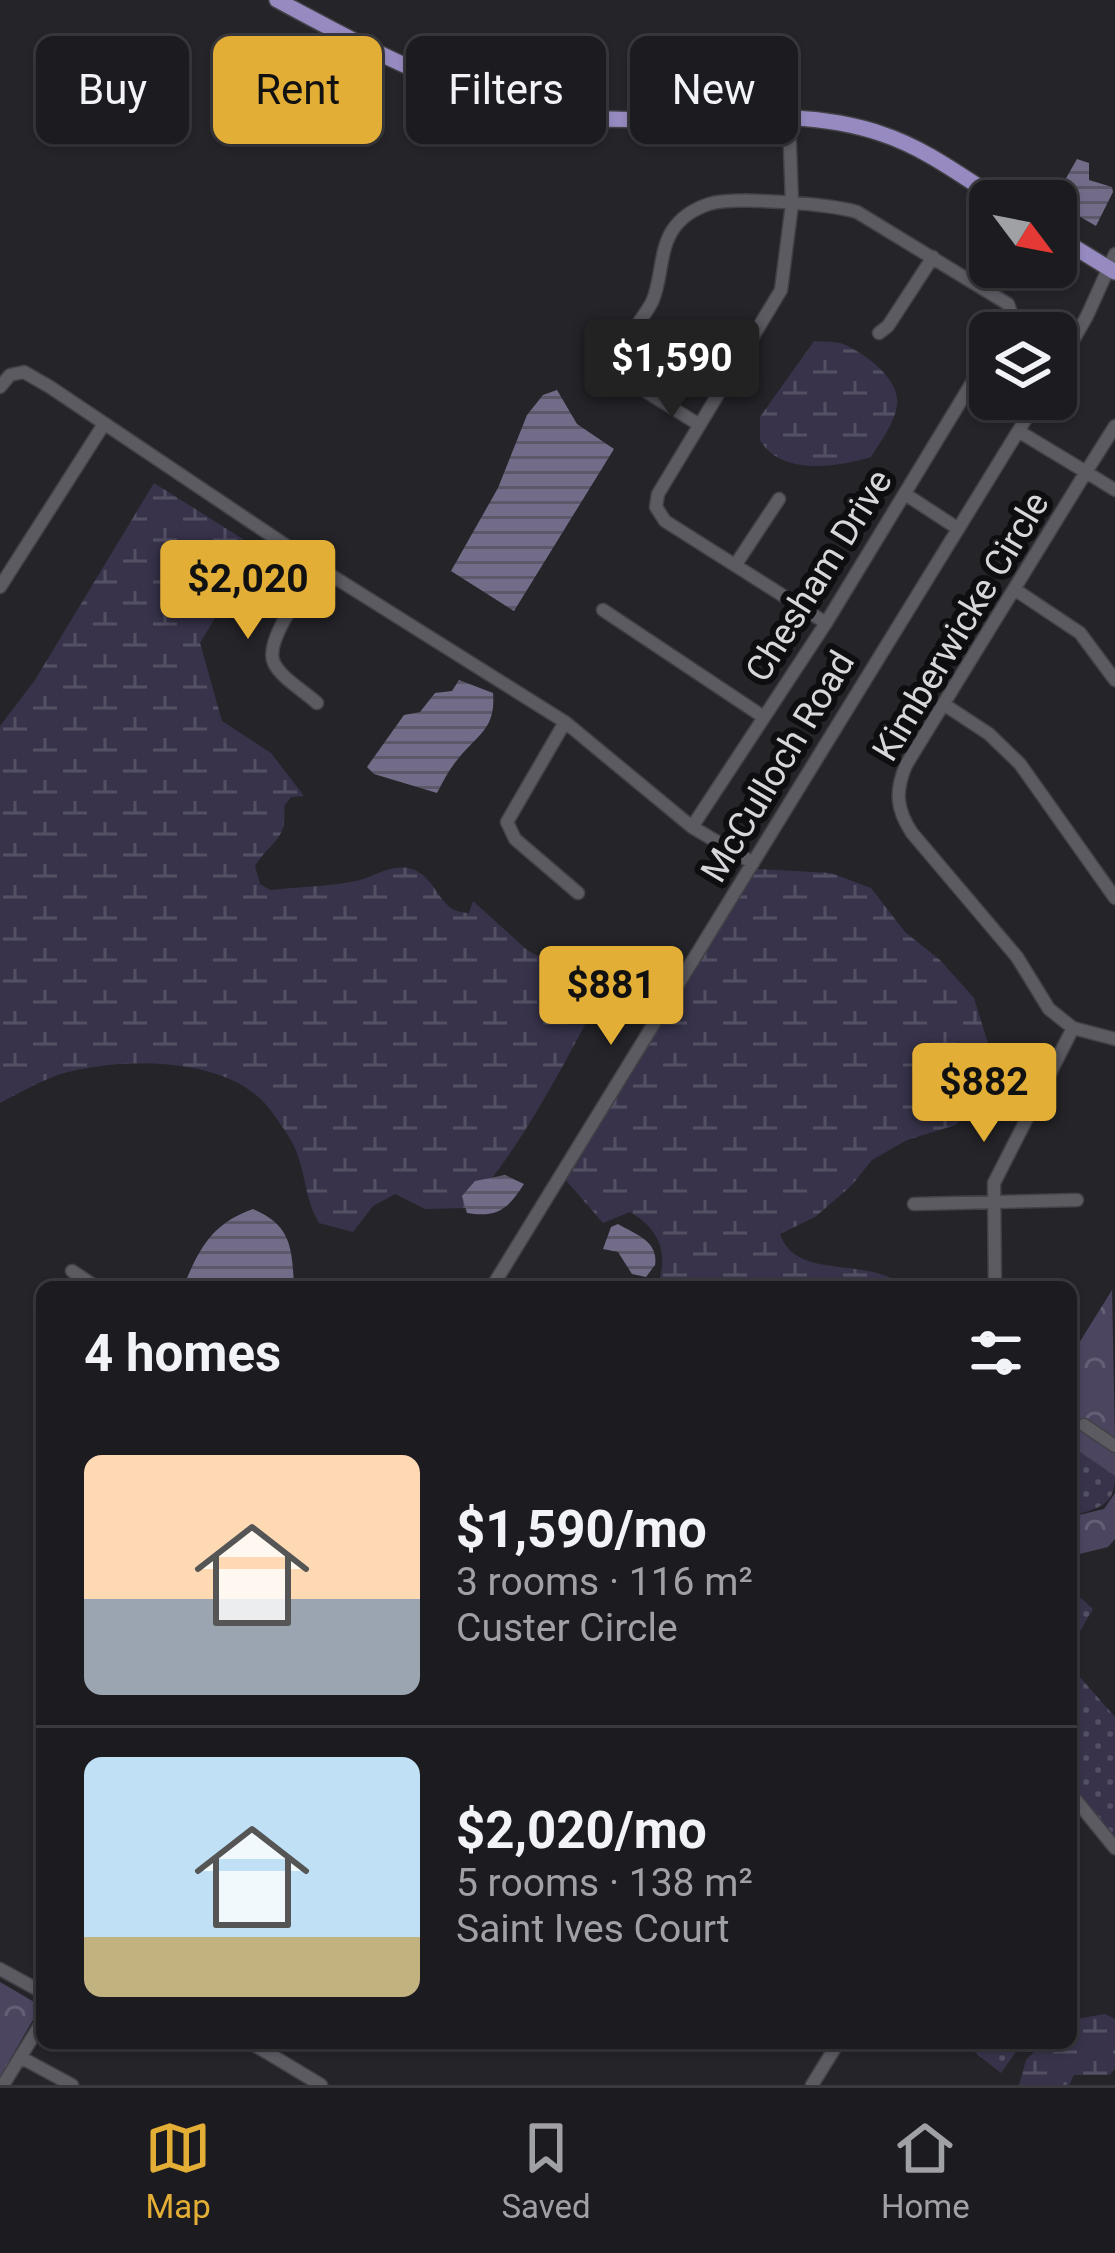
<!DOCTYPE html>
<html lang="en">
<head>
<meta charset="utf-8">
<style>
  body { margin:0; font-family:Roboto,sans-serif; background:#252428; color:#f1f3f6; height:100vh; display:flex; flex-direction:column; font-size:45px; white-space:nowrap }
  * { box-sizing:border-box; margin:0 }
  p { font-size:39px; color:#a0a1a4 }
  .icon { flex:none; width:66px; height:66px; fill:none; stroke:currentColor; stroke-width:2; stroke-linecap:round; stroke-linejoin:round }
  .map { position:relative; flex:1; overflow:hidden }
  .side { position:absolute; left:36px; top:1281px; width:1041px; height:768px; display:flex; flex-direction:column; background:#1c1b1f; border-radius:18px; box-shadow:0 3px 9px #0004,0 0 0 3px #3a393d }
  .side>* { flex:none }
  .top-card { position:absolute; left:36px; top:36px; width:1044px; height:108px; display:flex; gap:24px }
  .needle { width:78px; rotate:122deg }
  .tools { position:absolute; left:969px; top:180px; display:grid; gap:24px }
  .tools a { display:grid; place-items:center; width:108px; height:108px; border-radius:18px; background:#1c1b1f; box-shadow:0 3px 9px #0004,0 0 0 3px #3a393d; font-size:60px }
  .price { position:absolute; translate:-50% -102px; padding:0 27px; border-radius:12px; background:#e3ae35; color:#111; font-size:39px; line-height:78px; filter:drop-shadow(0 3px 6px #0008) }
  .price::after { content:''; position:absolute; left:50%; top:72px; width:36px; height:27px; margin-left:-18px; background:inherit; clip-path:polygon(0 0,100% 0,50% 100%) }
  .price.active { background:#222; color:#fff }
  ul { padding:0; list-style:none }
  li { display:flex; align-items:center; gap:36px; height:300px; padding:0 48px }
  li+li { border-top:3px solid #3a393d }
  li span { display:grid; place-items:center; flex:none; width:336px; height:240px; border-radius:18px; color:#555 }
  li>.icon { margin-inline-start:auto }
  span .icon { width:144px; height:144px; fill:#fffc; stroke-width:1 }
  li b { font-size:51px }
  h2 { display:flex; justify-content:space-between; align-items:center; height:144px; padding:0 48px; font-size:51px }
  .tag { padding:0 42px; border-radius:18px; background:#1c1b1f; box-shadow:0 3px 9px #0004,0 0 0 3px #3a393d; font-size:42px; line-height:108px }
  .tag.active { background:#e3ae35; color:#111 }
  .dock { display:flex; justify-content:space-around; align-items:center; height:168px; border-top:3px solid #3a393d; background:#1c1b1f; font-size:33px; color:#a0a1a4 }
  .dock a { display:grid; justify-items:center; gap:6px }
  .dock .active { color:#e3ae35 }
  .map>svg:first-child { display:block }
</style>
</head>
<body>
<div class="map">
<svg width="1115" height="2085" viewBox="0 0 1115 2085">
  <defs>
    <pattern id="grass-dots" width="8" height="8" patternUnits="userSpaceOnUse" patternTransform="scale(3)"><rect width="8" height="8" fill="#38334b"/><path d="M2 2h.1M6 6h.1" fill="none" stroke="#545064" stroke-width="1.8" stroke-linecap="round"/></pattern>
    <pattern id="forest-crowns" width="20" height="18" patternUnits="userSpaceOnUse" patternTransform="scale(3)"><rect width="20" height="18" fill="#4b4560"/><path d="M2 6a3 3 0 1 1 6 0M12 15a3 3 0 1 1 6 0" fill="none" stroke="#645f76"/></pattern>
    <pattern id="wetland-marsh" width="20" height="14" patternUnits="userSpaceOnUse" patternTransform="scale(3)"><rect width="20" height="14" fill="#38334b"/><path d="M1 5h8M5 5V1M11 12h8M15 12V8" fill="none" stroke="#545064"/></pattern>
    <pattern id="water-rules" width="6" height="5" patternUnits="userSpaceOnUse" patternTransform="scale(3)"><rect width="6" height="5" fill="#726c89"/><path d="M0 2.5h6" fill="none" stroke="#5c5869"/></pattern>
  </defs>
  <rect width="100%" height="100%" fill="#252429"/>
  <path fill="url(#grass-dots)" d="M1071,1446L1115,1476C1115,1508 1097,1507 1071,1517Z
    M1071,1589L1093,1609L1071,1647Z
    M1071,1667L1115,1717V1841L1071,1787Z
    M963,2043H1022L1001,2073Z"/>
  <path fill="url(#forest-crowns)" d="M1112,1290L1115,1441L1082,1420L1078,1426L1115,1451V1476L1071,1446V1356Z
    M1115,1493V1539L1108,1547L1071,1556V1517L1104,1509Z
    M0,1982L41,2006L0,2077Z"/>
  <path fill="url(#wetland-marsh)" d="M814,341C823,342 835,341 843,344C865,353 901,380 897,405C895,423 880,442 871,457C838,467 781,476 760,440V417Z
    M154,483L257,548L200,643L222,721L271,753L304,796L291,797L284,806C288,841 271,840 255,866L260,884L270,890C295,887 345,886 366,878C381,872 396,864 412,869C439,878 437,913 469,913L473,901L527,950L553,964L617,966C573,1044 528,1142 467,1208L425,1209L395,1194L373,1206L353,1232L319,1223C303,1197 306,1163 289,1137C280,1123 268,1104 255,1094C206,1056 115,1058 58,1075C38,1082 19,1093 0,1103V726L35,680Z
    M756,869L831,873L871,888L905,932L940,960L974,998L990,1050L979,1097L956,1125L907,1140L872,1160L851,1186L815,1217L780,1234C796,1282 870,1255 904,1287H657C669,1255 661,1230 630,1212L603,1223L564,1178Z
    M1105,2014L1115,2019V2069L1109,2075H1074L1069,2085H1019L1026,2060L1043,2043H1071V2020Z"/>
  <path fill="url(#water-rules)" d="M1077,159L1089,163V180L1112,187L1113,192L1096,226L1053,201Z
    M557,390L577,424L614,449L514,611L451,571L498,488L527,415L543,395Z
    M459,680L493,693C496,729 478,734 458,759C449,769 443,782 437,793L374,774L367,767L404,715L420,712L435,693L452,691Z
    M505,1175L524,1184C508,1209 498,1218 467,1213L462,1196L475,1181Z
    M253,1209C292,1225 292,1249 294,1287H183C200,1248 211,1224 253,1209Z
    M618,1224C635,1234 659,1241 655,1265L646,1277L632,1274L618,1252L603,1249L611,1227Z"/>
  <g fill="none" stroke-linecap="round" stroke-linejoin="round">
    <g stroke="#424146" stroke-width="15">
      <path id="minor" d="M789,120L792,204L781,290L658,494L656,507L665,521L826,623
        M879,333L888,326L933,257
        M1056,370L1087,316L1115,254
        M0,387L10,375L24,372L50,387L318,567L565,722L692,827L753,863
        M698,424L621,376C610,351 641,324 652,302C662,280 659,252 672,231C680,218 694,209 709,204C736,196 829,204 857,212L1008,304L1011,313L1002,333
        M1018,431L1086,472L1115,426
        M1115,490L1086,472L906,765C895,791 896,809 912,833L1017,957L1049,1009L1073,1028L1115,1039
        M905,494L957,528
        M736,564L779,499
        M0,587L104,424
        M1014,589L1080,633L1115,680
        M603,610L762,716
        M317,703C304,691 281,678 274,663C263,641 306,587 318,567
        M945,705L989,734L1020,764L1115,898
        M565,722L507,822L515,839L578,893
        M692,827L826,623L990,353
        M914,1204L1077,1200
        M72,1271L96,1287
        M492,1287L1038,399
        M995,1287L994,1183L1073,1028
        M1084,1425L1115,1446
        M1071,1794L1115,1848
        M0,1969L42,1992
        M251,2043L321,2085
        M20,2057L72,2085
        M3,2085L42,2022
        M812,2085L838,2043"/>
    </g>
    <g stroke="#424146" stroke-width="18">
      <path id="major" d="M277,0C369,49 458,99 563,115C666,130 784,100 882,134C925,148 963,177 1001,201
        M1056,236L1115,272"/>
    </g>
    <use href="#minor" stroke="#5c5b62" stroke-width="12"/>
    <use href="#major" stroke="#968ac0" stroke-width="15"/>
  </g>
  <g text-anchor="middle" stroke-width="12" stroke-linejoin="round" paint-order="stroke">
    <g font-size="36" fill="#d7d6da" stroke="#0e0d10">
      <text transform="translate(818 575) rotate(-58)" y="13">Chesham Drive</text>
      <text transform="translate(960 626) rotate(-59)" y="13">Kimberwicke Circle</text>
      <text transform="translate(777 766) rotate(-59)" y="13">McCulloch Road</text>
    </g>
  </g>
</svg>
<div class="tools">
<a><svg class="needle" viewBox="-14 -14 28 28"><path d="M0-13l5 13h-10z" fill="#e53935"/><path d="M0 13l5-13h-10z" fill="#a0a1a4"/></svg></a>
<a><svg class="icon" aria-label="layers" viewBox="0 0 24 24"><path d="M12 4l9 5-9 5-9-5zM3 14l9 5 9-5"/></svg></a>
</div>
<b class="price active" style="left:672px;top:421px">$1,590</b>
<b class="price" style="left:248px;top:642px">$2,020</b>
<b class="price" style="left:611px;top:1048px">$881</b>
<b class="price" style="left:984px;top:1145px">$882</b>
<div class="top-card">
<a class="tag">Buy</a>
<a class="tag active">Rent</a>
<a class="tag">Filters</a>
<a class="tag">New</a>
</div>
<section class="side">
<h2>4 homes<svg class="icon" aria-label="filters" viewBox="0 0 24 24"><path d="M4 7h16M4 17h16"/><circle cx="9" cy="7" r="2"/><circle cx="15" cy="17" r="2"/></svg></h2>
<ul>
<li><span style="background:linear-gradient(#ffd9b3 60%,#9aa5b1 0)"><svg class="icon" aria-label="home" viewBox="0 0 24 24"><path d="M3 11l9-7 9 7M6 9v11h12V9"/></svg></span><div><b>$1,590/mo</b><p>3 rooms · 116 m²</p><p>Custer Circle</p></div></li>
<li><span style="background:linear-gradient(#bfe0f5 75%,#c2b280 0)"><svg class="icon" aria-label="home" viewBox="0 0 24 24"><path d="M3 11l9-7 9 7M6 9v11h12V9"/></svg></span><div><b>$2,020/mo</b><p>5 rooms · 138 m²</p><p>Saint Ives Court</p></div></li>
</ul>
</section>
</div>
<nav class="dock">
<a class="active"><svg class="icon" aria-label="map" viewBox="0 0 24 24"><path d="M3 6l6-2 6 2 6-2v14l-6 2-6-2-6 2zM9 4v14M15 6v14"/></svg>Map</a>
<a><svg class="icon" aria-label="saved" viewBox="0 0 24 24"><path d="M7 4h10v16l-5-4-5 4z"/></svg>Saved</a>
<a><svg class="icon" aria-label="home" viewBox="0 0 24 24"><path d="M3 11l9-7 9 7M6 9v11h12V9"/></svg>Home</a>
</nav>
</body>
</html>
